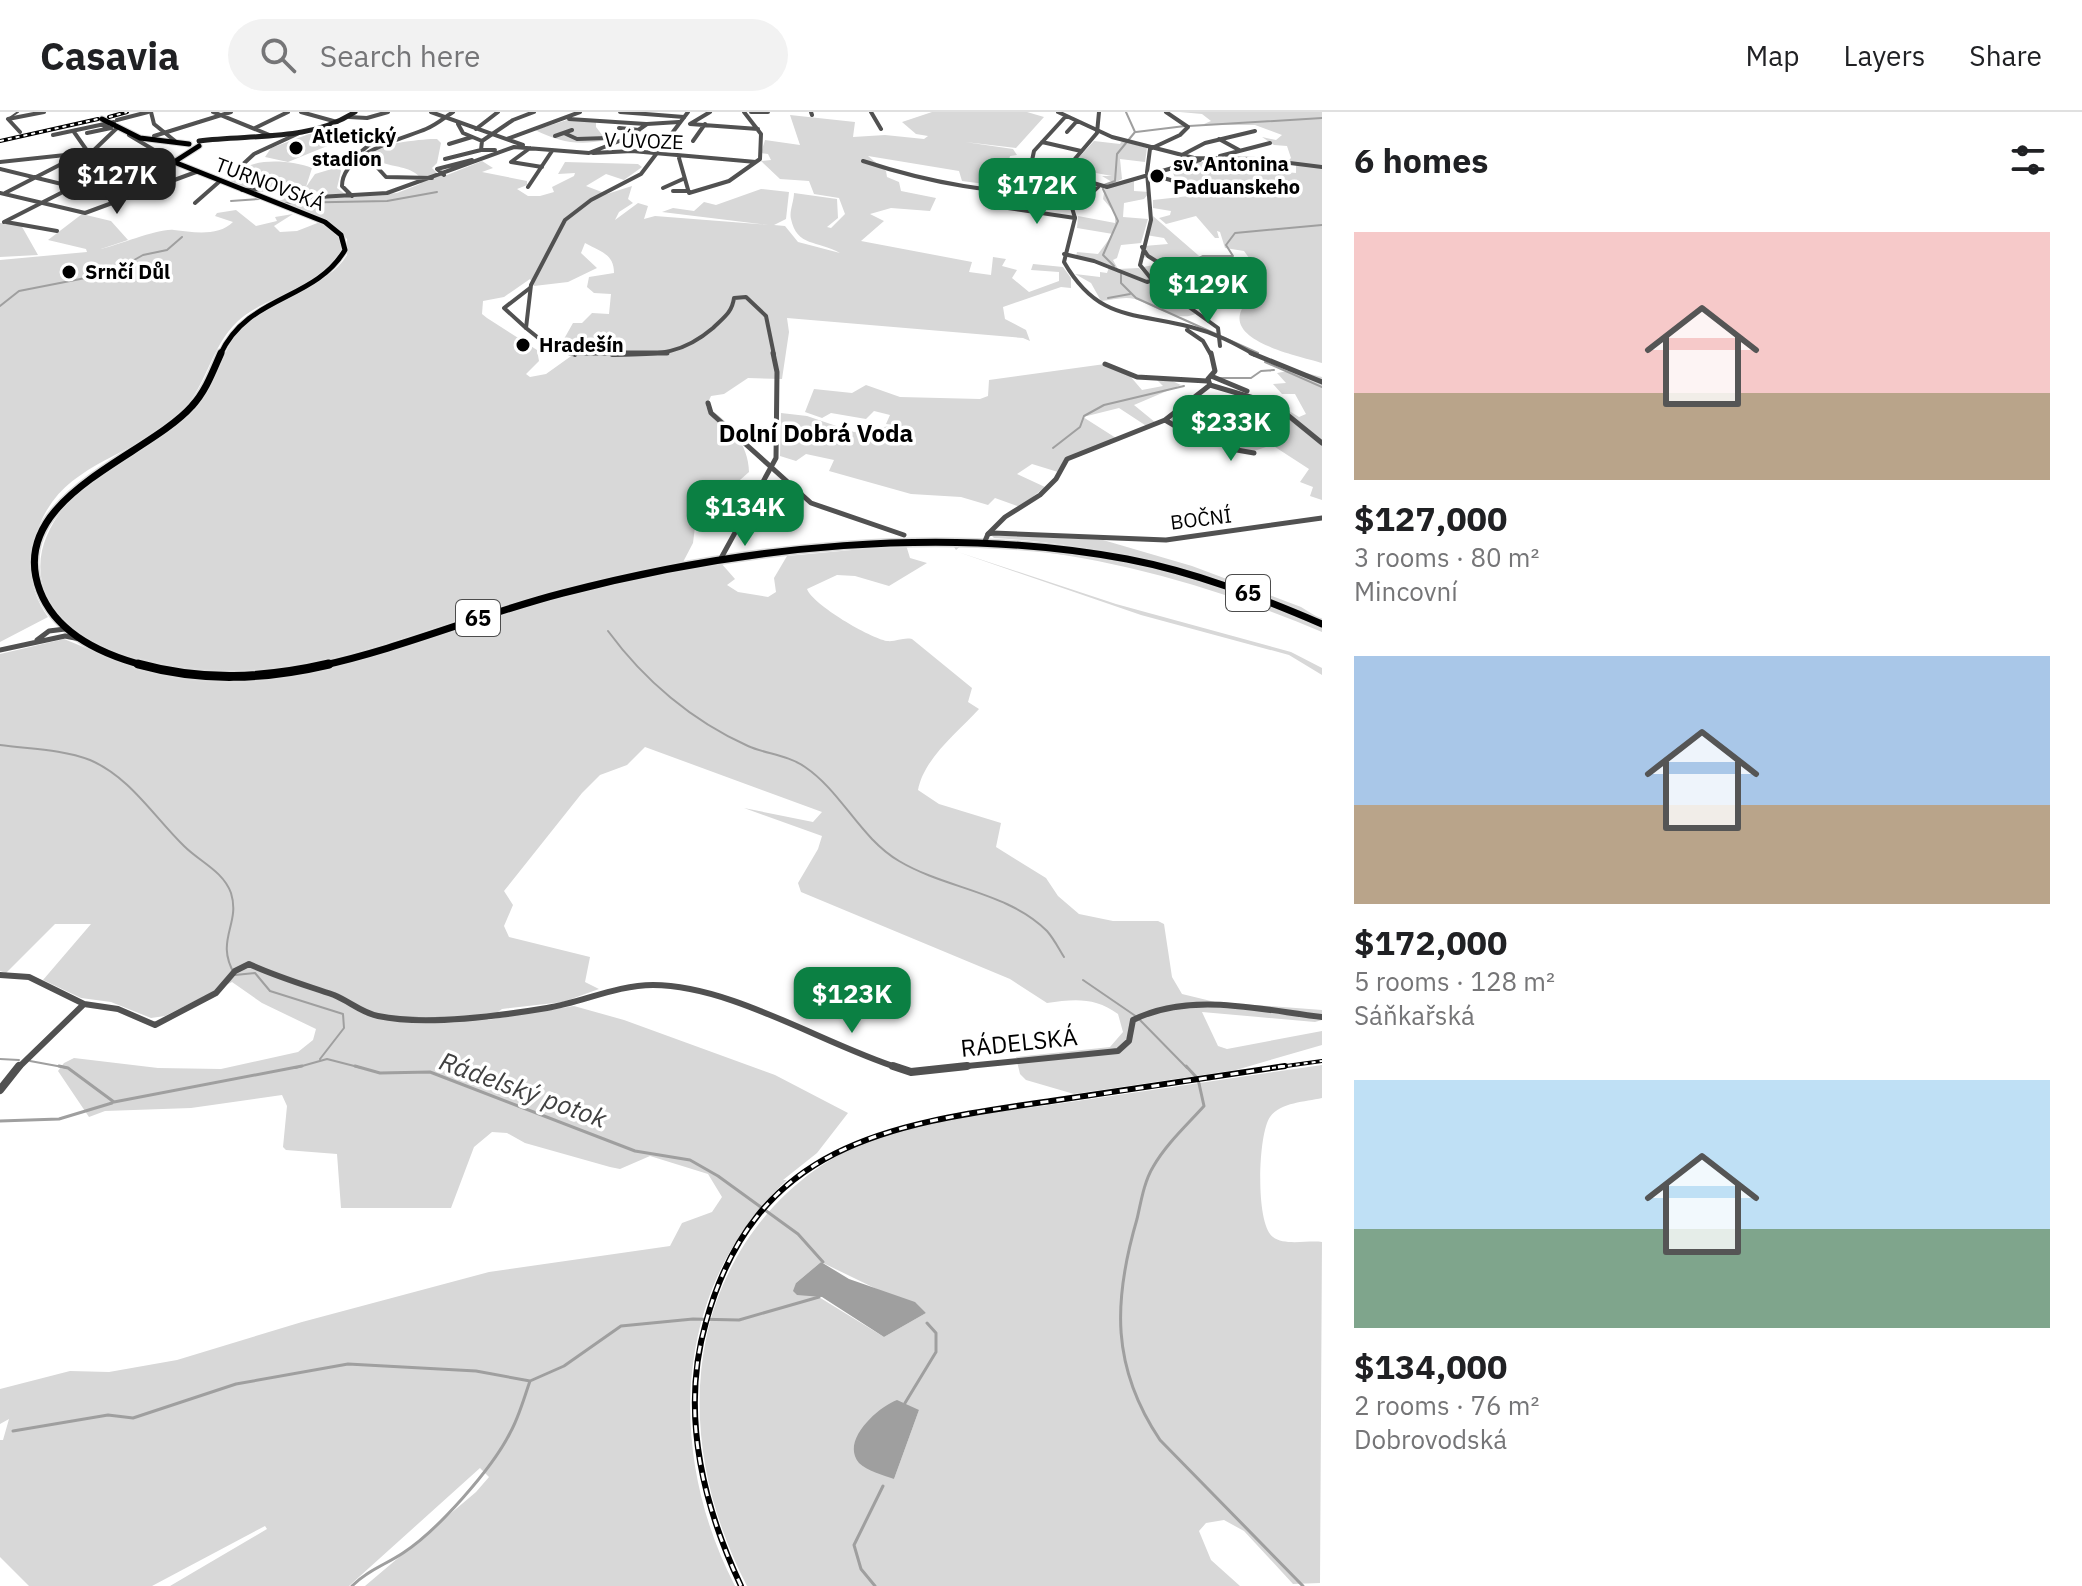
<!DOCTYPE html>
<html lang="en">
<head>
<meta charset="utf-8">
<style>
  body { margin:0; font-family:"IBM Plex Sans",sans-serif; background:#f2f2f2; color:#202124; height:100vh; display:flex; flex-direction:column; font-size:30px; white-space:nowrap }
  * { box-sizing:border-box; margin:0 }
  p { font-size:26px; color:#757577 }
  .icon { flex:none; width:44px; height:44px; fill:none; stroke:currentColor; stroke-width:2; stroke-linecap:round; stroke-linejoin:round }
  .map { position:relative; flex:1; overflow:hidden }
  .sheet { display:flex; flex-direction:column; background:#fff; width:760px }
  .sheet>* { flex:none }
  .price { position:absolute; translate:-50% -68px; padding:0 18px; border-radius:16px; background:#0b8043; color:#fff; font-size:26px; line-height:52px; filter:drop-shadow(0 2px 4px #0008) }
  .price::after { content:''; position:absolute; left:50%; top:48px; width:24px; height:18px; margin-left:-12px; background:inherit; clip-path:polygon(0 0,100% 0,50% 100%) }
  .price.selected { background:#222; color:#fff }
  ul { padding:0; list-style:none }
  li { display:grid; align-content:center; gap:16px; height:424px; padding:0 32px }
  li span { display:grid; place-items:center; height:248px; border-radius:0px; color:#555 }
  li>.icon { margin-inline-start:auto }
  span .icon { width:144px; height:144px; fill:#fffc; stroke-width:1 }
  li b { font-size:34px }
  h2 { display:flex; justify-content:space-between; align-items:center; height:96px; padding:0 32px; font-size:34px }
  header { display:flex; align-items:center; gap:48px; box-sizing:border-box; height:112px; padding:0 40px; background:#fff; border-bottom:2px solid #e0e0e0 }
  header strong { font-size:38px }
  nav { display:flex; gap:44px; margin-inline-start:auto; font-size:28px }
  .search { width:560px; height:72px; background:#f2f2f2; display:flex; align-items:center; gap:20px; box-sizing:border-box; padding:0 28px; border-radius:44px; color:#757577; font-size:30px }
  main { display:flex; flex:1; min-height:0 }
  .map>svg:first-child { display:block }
</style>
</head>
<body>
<header>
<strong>Casavia</strong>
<div class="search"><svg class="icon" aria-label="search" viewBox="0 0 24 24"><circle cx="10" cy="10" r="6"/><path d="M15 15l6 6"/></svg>Search here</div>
<nav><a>Map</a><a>Layers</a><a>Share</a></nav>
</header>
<main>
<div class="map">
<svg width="1322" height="1474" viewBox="0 0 1322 1474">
  <rect width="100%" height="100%" fill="#fff"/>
  <path fill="#d8d8d8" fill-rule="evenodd" d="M932,0H1027L1044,5L1016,36L965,30L1013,37L1017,43L1010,44L1007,55L1022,59L1015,76L962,69L959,59L868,44L886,59L887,65L899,70L901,79L936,86L930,99L891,96L870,102L884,109L861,129L972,150L969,160L991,163L993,145L1006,147L1002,154L1017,158L1012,166L1029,180L1059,169V160L1031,158L1033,152L1063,155L1071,166V176L1061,175L1003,195L1005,207L1026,218L1030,229L1023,226L787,206L789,220L782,267L748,266L724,282L711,284L706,295C728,307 749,333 749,360L696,407L693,431L682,452C624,462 568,475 511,492C384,529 252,593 119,542C90,531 58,513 46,483C30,443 50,409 77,380L196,294C220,266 223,229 252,204C280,180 326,177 347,143V127L328,109L278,90L304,75H240L230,71C240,44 288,47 312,56L306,75L315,62L335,56L327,47L336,44L341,59L337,76L349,85L397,81L420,72L422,67C410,54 398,56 383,51C377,49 374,42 367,39C376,33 425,26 437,27L441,31L437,51L432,56L438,62L447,63L482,49L493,56L482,60L527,69V73L517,77L528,84H540L554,80L552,75L574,64L575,61L558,62L565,50L638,52L642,55L624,68L606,62L586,74L607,82L632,74L628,87L633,91L619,100L615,108L638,91L648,94L644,107L655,104L769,113L662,100L673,96L694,99L704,90L716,93L761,77L789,80L786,107L774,113L785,114L798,130L840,141C817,128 797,135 791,107C789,100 794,89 794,81L837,87L838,106L827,115L831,116L845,102L839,86L814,82L809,69L780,67L761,49L771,48L768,42L761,41L765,28L800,33L790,3L855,10L853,25L885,23L924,27L928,24L916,22L902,10ZM585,131C601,140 614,142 614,161L589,165L587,175L594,181L611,182L609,202L592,201L582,211H573L560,234L574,242L546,262L530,265L526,262L539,249L537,238L487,206L482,202L483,189L504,185L530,167L534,174L568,170L597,156L581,141Z
    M1180,0H1322V251C1301,244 1222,230 1243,195L1188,162L1171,157V161L1154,167L1143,155L1159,152L1149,145L1141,146L1144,134L1168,132L1164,126L1146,123L1153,104L1213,156L1246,155L1252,150L1244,139L1225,136L1220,120L1217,119L1219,126H1215L1196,104L1166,112L1159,106L1170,103L1171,99L1153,96V88L1189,84L1175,73L1176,69L1165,66H1175L1171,56L1213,48L1219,49L1227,61L1242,62L1245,56L1296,61V53L1288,49L1291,46L1287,34L1274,33L1262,25L1276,28L1282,23L1255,13H1206L1204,12L1211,9L1202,2Z
    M567,8L596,10V15L606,28C578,34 560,30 535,18Z
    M309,22L328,23L337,30L288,50L265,45L271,36Z
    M1094,29L1120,32L1122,29L1147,36L1145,50L1120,47L1122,67L1109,74L1134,66V79L1150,80L1144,87L1124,91L1123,105L1148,107L1141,131L1121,133L1117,146L1113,148L1118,157L1139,156L1152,169L1147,170L1197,201C1179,212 1153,193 1135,187C1124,184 1112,188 1101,189L1091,171L1075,162L1100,165V160L1107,161L1109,155L1147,170L1076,144L1077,140L1098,142L1113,122L1077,116L1078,104L1115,111V101L1103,87L1105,75L1100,74L1112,70L1102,64H1112L1069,56Z
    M236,98L256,114L277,109L275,105L293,102L274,114L280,120L297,119L320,110C330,116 348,128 340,143C321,177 266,183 238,209C209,236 207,278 176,305C121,352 49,353 33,436C28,462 33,484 48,505L0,530V148L87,140L86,137L48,128L82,102L111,109L128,128L101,137C119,133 159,116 174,118C192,120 218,125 233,110L215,104L217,101Z
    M0,111L21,113L38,143L0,145Z
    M1105,252L1130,264L1142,278L1163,274L1156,267L1170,268L1181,273L1134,293L1156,311L1148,315L1119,296L1083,305L1116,326L1068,345L1058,360L1032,352L1017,362L1045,375L1020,395L995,386L988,393L961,385L911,382L829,359L834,348L806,342L796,349L780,344L781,301L807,304L854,320L896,313L886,312L890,303L874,299L866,307L831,301L822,306L805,300L814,277L852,281L866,273L900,285L980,287L988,284L989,268Z
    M1294,258L1322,265V388L1310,384L1313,375L1300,370L1309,357L1272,333L1254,339L1231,336L1246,330L1239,322L1219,328L1196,312L1181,316L1170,310L1172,305L1182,311L1207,305L1200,297L1219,288L1226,291L1235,282L1246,285L1232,290L1234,293L1268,301L1283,310L1290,308L1316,328L1281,294L1299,305L1306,302L1295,282H1282L1273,272L1286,271L1277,261Z
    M991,423L1103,428L1192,454L1301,495L1322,508C1217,461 1109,433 994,426Z
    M952,432C994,435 1039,434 1081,441C1165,455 1244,482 1322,515V520C1206,471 1088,438 962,433L956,438Z
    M906,433L910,446L927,451L889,474L855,464L837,463L807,477C813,493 870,526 887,529C896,530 903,525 912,527L972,576L968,590L979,597C958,620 924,646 918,678L939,692L1001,711L996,735L1046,766L1058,784L1079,802L1113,809H1158L1164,812L1172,865L1182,882L1215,890L1322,898V908L1315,910L1202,900L1218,934L1227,937L1322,919V933L1236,958L1074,982L1026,968L1020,962L1016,945L1110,935L1123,920L1118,902C1095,885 1074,887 1047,891L1010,867L801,780L798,771L818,737L822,724L744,696L813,710L822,700L645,635L627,653L600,663L582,681L504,779L513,793L504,814L509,825L590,845L585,870L599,877L563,890L502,897L487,908L574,894L624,908L775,963L848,1001L817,1041L783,1068H787C672,1174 666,1341 735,1474H365L476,1380L489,1365L480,1356L349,1474H170L267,1417L265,1414L152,1474H29L0,1445V1328H3L9,1307L0,1312V1277L70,1259L109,1260L177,1248L302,1210L489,1160L670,1134L682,1111L712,1100L722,1085L708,1062L650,1044L620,1057L610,1055L525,1031L507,1021L492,1020L474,1035L451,1096H341L337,1042L286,1038L283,1035L287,994L282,983L191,996L105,999L89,1005L58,959L64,951L74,946L158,956L221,957L298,940L313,928L316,917L262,891L232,870L165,904L151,906L111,890L81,886L43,868L91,812H55L6,861L0,859V542L64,527L142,559L231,569L327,556L512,498L613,470L721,451L735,467L727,473L738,480L768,485L776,480L774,466L787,444Z
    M958,440L1116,492L1291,540L1322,556V563L1289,543L1141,503Z
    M1322,953V986C1305,990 1281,990 1270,1005C1258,1022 1255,1112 1273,1125C1284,1134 1308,1128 1322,1130L1320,1471L1293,1472L1244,1419L1224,1408L1206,1411L1199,1419L1211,1448L1240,1474H747C707,1397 688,1308 707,1222C728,1130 794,1052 885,1023C944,1004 1009,999 1070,990C1154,978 1238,965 1322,953ZM821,1150L926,1201L884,1225L796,1171ZM919,1298L894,1367L855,1333L861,1322Z"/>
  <path fill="#9f9f9f" d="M821,1150L849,1167L915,1190L926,1201L884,1225L822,1185L797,1183L793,1179L796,1171Z
    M897,1288L919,1298L894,1367C883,1363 867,1359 859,1351C840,1329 878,1295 897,1288Z"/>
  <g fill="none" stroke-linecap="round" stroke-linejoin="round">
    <path stroke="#9f9f9f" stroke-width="2" d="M1189,14L1322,6
      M1136,20L1185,14
      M1104,73L1115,69L1117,42L1135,20L1126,0
      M1103,77L1118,109L1103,143L1114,154
      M231,89L259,87
      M284,91L387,89L437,80
      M1175,158L1203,144H1233L1226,133L1235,121L1322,113
      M1121,162V171L1136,186L1258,241
      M1152,164L1169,160
      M1108,186L1130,182
      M0,194L19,179L111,161L143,143L167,138L182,125
      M1265,250L1322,275
      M1219,266H1251L1261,259L1274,258
      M1053,336L1080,315L1084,304L1104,293L1184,274
      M608,519C644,568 692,609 748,634C766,642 788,643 805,655C842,680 860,726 899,749C946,777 1008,780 1047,819C1054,827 1059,837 1064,845
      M0,633C29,637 62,637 90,648C130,665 154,705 184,734C200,750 223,759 231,781C241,813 214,828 235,863L255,861L270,879L343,902L344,916L320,947
      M1083,868L1137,905L1187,956
      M0,947L19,948
      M30,949L68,956
      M295,956L327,947L362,956"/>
    <path stroke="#9f9f9f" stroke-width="3" d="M59,954L68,956L114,990L302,954
      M355,954L380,961L430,960L635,1039L690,1048L718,1064L798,1122L823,1150
      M1186,954L1198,967L1204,994C1187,1013 1166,1032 1153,1055C1144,1070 1141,1090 1137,1107C1113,1189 1111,1255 1160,1328L1303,1474
      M0,1009L59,1007L112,991
      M905,1291L936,1240V1221L927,1211
      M13,1319L108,1303L133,1306L236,1272L348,1252L476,1259L530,1269L564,1254L621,1214L693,1207L739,1208L819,1185
      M352,1474C368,1458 385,1453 403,1441C437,1419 492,1357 510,1321C519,1305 524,1286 530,1269
      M875,1474L861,1457L854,1433L883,1374"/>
    <g stroke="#dbdbdb" stroke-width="7">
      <path id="primary-far2" d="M102,7L140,26L189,32
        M199,34L174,50L325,110L341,123L345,138C314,190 248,182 220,243"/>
    </g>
    <g stroke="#dbdbdb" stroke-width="10">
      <path id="primary-far1" d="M146,554C103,543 57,523 40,479C4,386 147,345 192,294C206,279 213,259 221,241
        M320,554C403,536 481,502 563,481C743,434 943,413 1127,447C1195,460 1259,485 1322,512"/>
    </g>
    <g stroke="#dbdbdb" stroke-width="13">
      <path id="primary" d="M138,552C203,570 264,567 329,552"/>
    </g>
    <path stroke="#515151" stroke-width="2" d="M8,7L18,0"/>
    <path stroke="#515151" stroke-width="4" d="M151,0L154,12L175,29
      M213,0L272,24
      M301,0L337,10
      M431,0L523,33
      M620,0L684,5
      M751,0H768
      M811,0L812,3
      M871,0L881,17
      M1058,0L1112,25L1194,46L1257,47L1322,55
      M1166,0L1188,15L1180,23L1150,37L1147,60L1151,108L1140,153L1153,169L1218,216L1220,234
      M349,5L367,6L388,0
      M569,7L646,12
      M117,8L148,0
      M458,12L463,21L482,29
      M690,12L758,17
      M690,12L710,0
      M255,16L288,0
      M619,16L639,18
      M476,17L498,0
      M20,20L8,7L44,0
      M74,20L88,40L144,81
      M1067,20L1077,9
      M87,21L111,16L104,14
      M564,21L577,27L607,26
      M53,23L114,10
      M129,23L174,50
      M154,24L231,0
      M555,24L572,18
      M507,27L580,0
      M1219,27L1239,38
      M482,29L513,8L534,0
      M482,29L481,38H495
      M693,29L705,12
      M1042,30L1081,39
      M449,32L472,25
      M530,36L511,50L542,55
      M593,41L632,39L756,50
      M366,43L386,65L432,66
      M1182,43L1205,31L1255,19
      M1220,44L1270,31
      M679,46L689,81L729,69L760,47L761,22L744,0
      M445,47L481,38
      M863,49C924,69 1002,86 1067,78
      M0,50L84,41L94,38L118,15
      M352,54L351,48L375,28L368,24
      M240,55L254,42L297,22
      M0,57L123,87
      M1063,61L1030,58L1034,39L1066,4
      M1062,62L1107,75L1200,48
      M1149,62L1174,69
      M444,63L437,57L472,48
      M125,67L174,50
      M528,75L552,39
      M663,76L683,67
      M242,78L291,76L319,85L387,81L514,35L589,41L627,26L647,12L679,10
      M673,79H688
      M0,81L85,101L196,60
      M5,81L77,44
      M352,84L342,74C342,40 403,27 426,17C436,13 444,6 453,0
      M195,91L220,69
      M1071,92L1081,91L1098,75
      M1001,95L1075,106
      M4,110L110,56
      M6,110L57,119
      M1142,135L1148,144L1175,161
      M1064,142L1094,149L1147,170L1175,161
      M526,216L504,196L530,176"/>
    <path stroke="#515151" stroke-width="5" d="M1105,252L1137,265L1207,269
      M1211,264L1247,279
      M708,291L711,301L811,391L904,423
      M1165,308L1206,332L1219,330L1231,337L1254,341
      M988,422L1005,405L1040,383L1056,367L1067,347L1165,308L1210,273"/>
    <path stroke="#515151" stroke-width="6" d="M0,863L29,865L84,892L118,897L155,913L216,881L235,859L249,852C277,865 305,873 334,883C349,889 362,901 378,904C425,914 499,904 547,896C583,890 617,873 653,873C731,873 825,933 899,956
      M18,956L84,892
      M947,956L1118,939L1129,929L1133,908C1190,879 1261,898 1322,905"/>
    <path stroke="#515151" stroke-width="8" d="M893,954L911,960L967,954
      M0,978L19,954"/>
    <path stroke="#515151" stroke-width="4" d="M1099,0L1097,21L1062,62L1075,106L1064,150C1098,209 1133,200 1191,215C1215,221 1234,231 1255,243
      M1187,218L1203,229L1211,243
      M575,243L541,228L526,216L531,173L565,108L591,88L641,62L688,0
      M612,243C654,242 679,245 713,216C723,206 732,201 734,186L746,185L766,204L774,243"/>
    <path stroke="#515151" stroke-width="5" d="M570,241H667
      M1211,241L1215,259L1208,267L1210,273L1274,292L1322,331
      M1251,241L1322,270
      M985,429L988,422L993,421L1166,428L1322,406
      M720,448L776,346L777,260L773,241
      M37,528L49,519L65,517
      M0,538L65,524L80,527"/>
    <path stroke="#1e1e1e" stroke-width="5" d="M199,29C252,22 309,30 355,0"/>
    <use href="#primary-far2" stroke="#000" stroke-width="5"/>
    <use href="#primary-far1" stroke="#000" stroke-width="7"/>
    <use href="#primary" stroke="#000" stroke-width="9"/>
    <g stroke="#000" stroke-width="4">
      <path id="rail-far1" d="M109,5L127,0
        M0,29L98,7
        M1272,956L1322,949"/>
    </g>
    <g stroke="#000" stroke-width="6">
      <path id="rail" d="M741,1474C702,1391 680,1300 706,1210C756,1029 892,1012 1051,989C1129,978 1207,966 1285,954"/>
    </g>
    <use href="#rail-far1" stroke="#fff" stroke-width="2" stroke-dasharray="4" stroke-linecap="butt"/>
    <use href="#rail" stroke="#fff" stroke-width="3" stroke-dasharray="8" stroke-linecap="butt"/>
  </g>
  <g fill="#000" stroke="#fff" stroke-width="3">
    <circle cx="296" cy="36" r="8"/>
    <circle cx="1157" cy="64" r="8"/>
    <circle cx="69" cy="160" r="8"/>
    <circle cx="523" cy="233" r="8"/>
  </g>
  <g text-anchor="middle" stroke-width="7" stroke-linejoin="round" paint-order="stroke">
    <g font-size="20" font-weight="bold" fill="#000" stroke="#fff" text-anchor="start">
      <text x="312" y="31">Atletický<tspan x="312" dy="23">stadion</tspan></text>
      <text x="1173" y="59">sv. Antonina<tspan x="1173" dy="23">Paduanskeho</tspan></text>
      <text x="85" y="167">Srnčí Důl</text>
      <text x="539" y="240">Hradešín</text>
    </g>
    <g font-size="20" fill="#000" stroke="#fff">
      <text transform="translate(644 29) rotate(2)" y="7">V ÚVOZE</text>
      <text transform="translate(270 72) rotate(21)" y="7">TURNOVSKÁ</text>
      <text transform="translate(1201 407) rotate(-7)" y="7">BOČNÍ</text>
    </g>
    <g fill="#fff" stroke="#4c4c4c" stroke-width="2">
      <rect x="1226" y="463" width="44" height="36" rx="6"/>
      <rect x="456" y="488" width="44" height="36" rx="6"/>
    </g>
    <g font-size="22" font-weight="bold" fill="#000">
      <text x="1248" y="489">65</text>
      <text x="478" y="514">65</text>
    </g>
    <g font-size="24" font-weight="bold" fill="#000" stroke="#fff">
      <text x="816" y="330">Dolní Dobrá Voda</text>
    </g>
    <g font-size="24" fill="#000" stroke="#fff">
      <text transform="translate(1019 931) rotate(-6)" y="8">RÁDELSKÁ</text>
    </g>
    <g font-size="26" font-style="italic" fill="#404040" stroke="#fff">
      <text transform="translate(523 978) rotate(20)" y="9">Rádelský potok</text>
    </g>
  </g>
</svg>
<b class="price selected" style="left:117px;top:104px">$127K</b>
<b class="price" style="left:1037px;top:114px">$172K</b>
<b class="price" style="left:1208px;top:213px">$129K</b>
<b class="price" style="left:1231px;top:351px">$233K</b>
<b class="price" style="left:745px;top:436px">$134K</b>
<b class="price" style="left:852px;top:923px">$123K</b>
</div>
<section class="sheet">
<h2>6 homes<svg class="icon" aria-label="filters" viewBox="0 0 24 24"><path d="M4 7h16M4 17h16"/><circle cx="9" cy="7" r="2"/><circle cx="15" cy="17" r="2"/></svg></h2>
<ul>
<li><span style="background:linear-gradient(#f6c9c9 65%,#b9a48a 0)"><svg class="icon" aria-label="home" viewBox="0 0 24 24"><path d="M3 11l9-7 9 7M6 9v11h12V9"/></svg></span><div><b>$127,000</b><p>3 rooms · 80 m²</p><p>Mincovní</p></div></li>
<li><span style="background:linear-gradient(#a9c7e8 60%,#b9a48a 0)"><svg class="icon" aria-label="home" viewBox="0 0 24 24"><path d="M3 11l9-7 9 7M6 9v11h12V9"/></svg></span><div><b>$172,000</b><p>5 rooms · 128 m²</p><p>Sáňkařská</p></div></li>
<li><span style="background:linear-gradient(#bfe0f5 60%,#7fa58c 0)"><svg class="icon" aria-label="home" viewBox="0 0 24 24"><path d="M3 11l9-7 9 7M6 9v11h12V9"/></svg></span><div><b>$134,000</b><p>2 rooms · 76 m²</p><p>Dobrovodská</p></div></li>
</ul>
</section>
</main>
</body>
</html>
